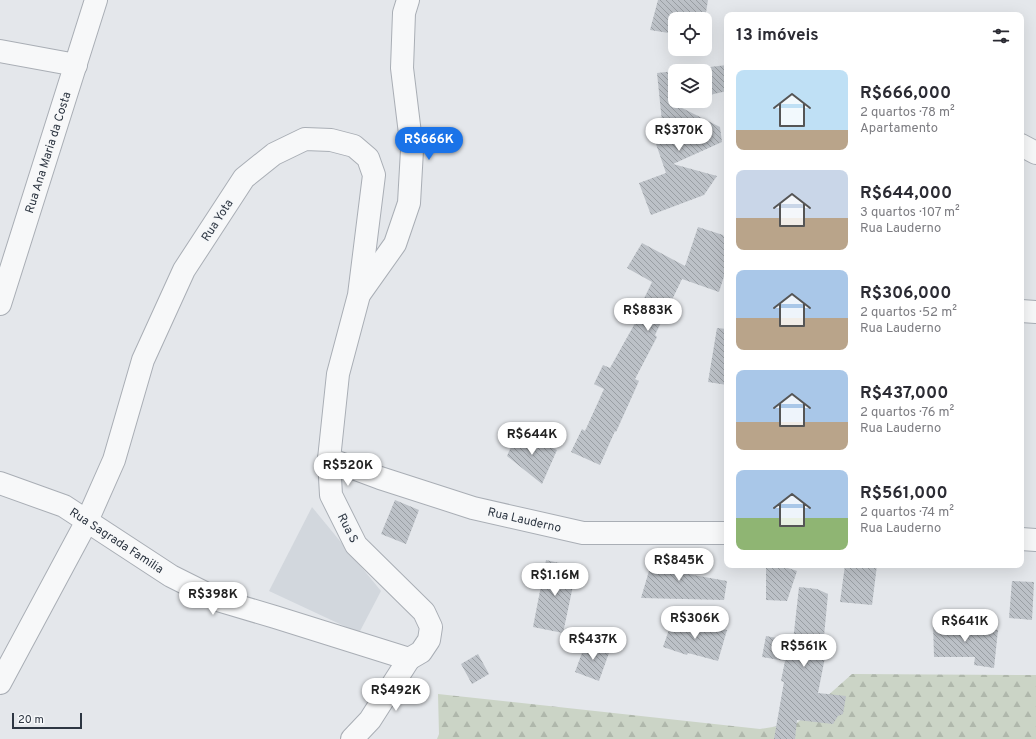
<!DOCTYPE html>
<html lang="pt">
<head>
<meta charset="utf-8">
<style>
  body { margin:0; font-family:Overpass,sans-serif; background:#f2f2f3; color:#2b2b33; height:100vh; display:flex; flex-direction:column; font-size:15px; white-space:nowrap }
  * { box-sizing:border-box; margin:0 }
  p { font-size:13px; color:#7c7c81 }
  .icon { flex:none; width:22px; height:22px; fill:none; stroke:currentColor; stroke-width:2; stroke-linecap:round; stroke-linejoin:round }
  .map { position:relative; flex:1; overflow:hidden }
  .side { position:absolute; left:724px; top:12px; width:300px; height:556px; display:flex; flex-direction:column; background:#fff; border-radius:8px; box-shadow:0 4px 16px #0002 }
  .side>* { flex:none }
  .controls { position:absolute; left:668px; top:12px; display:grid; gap:8px }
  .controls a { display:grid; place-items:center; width:44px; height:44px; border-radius:8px; background:#fff; box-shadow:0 4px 16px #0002; font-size:20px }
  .scale { position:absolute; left:12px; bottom:10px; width:70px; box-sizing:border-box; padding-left:4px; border:2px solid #2d3642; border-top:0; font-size:11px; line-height:14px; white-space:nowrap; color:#2d3642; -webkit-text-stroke:3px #f4f6f8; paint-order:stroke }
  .price { position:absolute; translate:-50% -34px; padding:0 9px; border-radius:14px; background:#fff; color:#222; font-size:13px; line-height:26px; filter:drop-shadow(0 1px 2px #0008) }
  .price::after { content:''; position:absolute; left:50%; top:24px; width:12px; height:9px; margin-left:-6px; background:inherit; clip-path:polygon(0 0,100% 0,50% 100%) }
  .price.on { background:#1a73e8; color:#fff }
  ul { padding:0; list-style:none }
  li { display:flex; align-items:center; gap:12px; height:100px; padding:0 12px }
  li span { display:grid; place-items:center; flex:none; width:112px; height:80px; border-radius:8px; color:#555 }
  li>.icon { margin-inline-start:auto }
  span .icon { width:48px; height:48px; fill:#fffc; stroke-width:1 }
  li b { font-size:17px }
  h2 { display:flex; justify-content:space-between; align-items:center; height:48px; padding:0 12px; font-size:17px }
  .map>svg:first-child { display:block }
</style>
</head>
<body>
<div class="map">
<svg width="1036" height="739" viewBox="0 0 1036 739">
  <defs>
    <pattern id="forest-firs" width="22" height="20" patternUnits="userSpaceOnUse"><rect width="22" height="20" fill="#cbd4c6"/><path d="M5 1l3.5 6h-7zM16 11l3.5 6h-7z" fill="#afb7ab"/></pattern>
    <pattern id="building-back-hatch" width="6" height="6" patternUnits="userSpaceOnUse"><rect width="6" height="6" fill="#bcc1c7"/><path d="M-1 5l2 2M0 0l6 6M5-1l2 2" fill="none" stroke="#999ea3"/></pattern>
  </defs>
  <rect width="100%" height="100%" fill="#e4e7eb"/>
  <path fill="#d2d7dd" d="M312,507L381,591L359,633L269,591Z"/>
  <path fill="url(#forest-firs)" d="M852,674L1036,675V739H437L439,734L438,694L760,729L797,723Z"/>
  <path fill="url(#building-back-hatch)" d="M658,0H708L705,19H675V34L650,30Z
    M727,65V91L705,96V71H676Z
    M675,71V101H681L672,103L720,127L722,142L673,164L717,176L704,195L651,215L639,183L666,173L656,144L664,141L657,73Z
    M698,227L723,235L727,243V267L719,292L682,279L655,335L657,337L635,379L639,381L616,432L615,431L600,465L571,452L582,429L585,431L604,389L594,384L603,365L610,368L639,316L636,315L652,282L627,268L642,243L685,266Z
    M717,328L727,329V385L708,382Z
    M517,433L557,450L542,484L507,456Z
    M395,500L419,510L406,544L381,534Z
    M667,551L679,562L676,572L727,581L724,600L641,598L654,554Z
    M546,560L577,567L563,633L533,627Z
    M845,565H877L872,605L840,602Z
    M766,567H785L797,571L787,601L766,600Z
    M1012,581L1034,582L1032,620L1009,618Z
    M799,587L817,589L828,594L824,636L829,637L818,693L846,696L843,714L838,716L833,724L797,720L795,739H774L784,682L781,681L785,661L762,657L766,636L793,641Z
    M672,621L727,630L718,661L688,653L687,655L663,647Z
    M959,621V626L998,630L994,668L974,665L975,657H934L933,622Z
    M586,642L610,650L599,681L575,672Z
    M478,654L489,674L472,684L461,664Z"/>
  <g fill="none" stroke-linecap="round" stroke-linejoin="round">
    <g stroke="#a9aeb5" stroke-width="24">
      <g id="minor">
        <path d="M0,51L76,65"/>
        <path d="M1021,145L1036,153"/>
        <path d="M361,292L395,244L409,203L412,150L402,68L404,13L408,0"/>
        <path id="s1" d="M0,304L96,0"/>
        <path d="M1021,311L1036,312"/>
        <path id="s2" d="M329,459L380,478L473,508L583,533H727"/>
        <path id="s3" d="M0,483L64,506L171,576L221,601L275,617L409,659L421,652L429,640L431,627L424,612L356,545L331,495L329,459L338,374L359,295L374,175L368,158L354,146L331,140L305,139L274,154L244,178L184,270L143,360L114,460L87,521L0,683"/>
        <path d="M1021,539L1036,540"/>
        <path d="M352,739L370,720L409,659"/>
      </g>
    </g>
    <use href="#minor" stroke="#f7f8f9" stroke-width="22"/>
  </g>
  <g text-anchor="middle" stroke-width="3" stroke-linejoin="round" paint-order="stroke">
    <g font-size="12" fill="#2d3642" stroke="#f4f6f8">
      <text dy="4" stroke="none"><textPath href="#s1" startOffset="159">Rua Ana Maria da Costa</textPath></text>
      <text transform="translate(217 220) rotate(-57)" y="4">Rua Yota</text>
      <text dy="4" stroke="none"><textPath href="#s2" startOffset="205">Rua Lauderno</textPath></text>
      <text transform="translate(348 528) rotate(63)" y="4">Rua S</text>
      <text dy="4" stroke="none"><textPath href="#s3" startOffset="131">Rua Sagrada Familia</textPath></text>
    </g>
  </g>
</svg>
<div class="controls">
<a><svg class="icon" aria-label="locate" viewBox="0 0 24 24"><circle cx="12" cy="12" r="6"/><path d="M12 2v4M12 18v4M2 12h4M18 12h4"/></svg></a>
<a><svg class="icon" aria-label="layers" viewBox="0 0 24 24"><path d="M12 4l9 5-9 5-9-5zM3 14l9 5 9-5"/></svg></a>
</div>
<div class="scale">20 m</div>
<b class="price" style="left:679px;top:152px">R$370K</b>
<b class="price on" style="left:429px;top:161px">R$666K</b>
<b class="price" style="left:648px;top:332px">R$883K</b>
<b class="price" style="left:532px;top:456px">R$644K</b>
<b class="price" style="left:348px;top:487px">R$520K</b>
<b class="price" style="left:679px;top:582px">R$845K</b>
<b class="price" style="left:555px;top:597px">R$1.16M</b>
<b class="price" style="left:213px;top:616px">R$398K</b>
<b class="price" style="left:695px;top:640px">R$306K</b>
<b class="price" style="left:965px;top:643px">R$641K</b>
<b class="price" style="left:593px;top:661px">R$437K</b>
<b class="price" style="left:804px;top:668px">R$561K</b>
<b class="price" style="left:396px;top:712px">R$492K</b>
<section class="side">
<h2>13 imóveis<svg class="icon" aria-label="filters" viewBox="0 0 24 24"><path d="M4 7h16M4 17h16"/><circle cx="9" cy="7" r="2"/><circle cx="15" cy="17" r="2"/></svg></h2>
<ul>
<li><span style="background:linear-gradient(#bfe0f5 75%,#b9a48a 0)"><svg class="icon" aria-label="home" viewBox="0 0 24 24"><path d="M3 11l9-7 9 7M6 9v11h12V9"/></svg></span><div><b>R$666,000</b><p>2 quartos · 78 m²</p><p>Apartamento</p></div></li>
<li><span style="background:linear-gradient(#c9d6e8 60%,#b9a48a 0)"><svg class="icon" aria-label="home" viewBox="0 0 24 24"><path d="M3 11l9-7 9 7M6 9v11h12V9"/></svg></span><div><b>R$644,000</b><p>3 quartos · 107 m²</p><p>Rua Lauderno</p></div></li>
<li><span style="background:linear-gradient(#a9c7e8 60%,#b9a48a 0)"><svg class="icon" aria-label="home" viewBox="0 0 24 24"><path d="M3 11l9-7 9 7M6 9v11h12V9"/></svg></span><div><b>R$306,000</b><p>2 quartos · 52 m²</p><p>Rua Lauderno</p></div></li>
<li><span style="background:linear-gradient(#a9c7e8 65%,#b9a48a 0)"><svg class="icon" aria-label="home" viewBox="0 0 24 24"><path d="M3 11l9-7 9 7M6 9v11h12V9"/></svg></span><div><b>R$437,000</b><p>2 quartos · 76 m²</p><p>Rua Lauderno</p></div></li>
<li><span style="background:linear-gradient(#a9c7e8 60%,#8fb573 0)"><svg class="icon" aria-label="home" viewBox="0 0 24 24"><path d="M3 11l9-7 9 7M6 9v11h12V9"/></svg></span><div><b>R$561,000</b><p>2 quartos · 74 m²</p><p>Rua Lauderno</p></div></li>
</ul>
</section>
</div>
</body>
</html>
